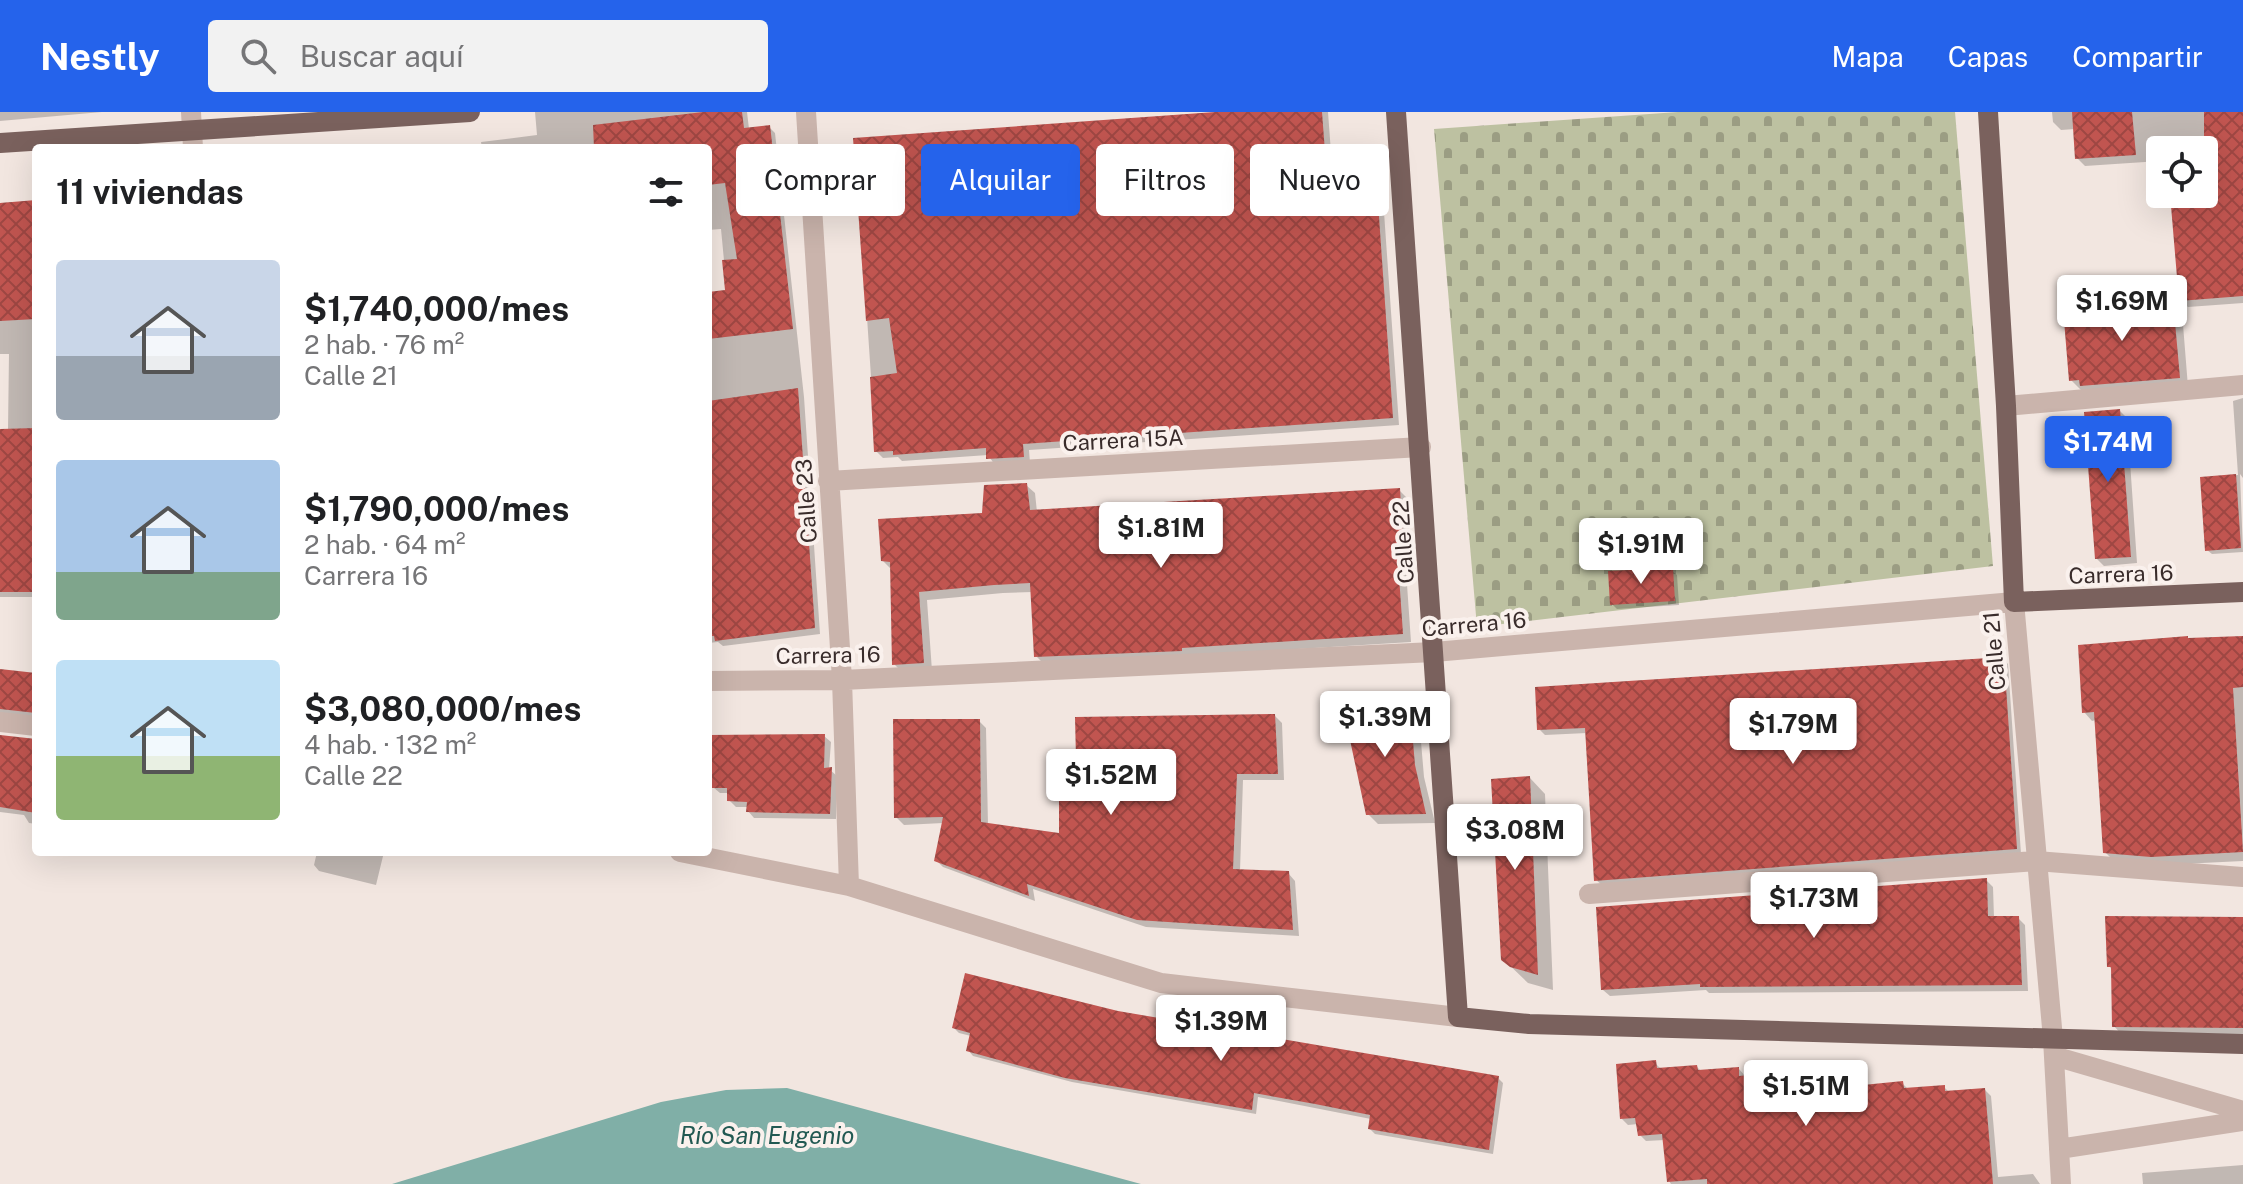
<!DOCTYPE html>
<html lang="es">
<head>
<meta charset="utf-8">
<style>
  body { margin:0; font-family:"Public Sans",sans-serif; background:#f2f2f2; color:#202124; height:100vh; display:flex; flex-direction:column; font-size:30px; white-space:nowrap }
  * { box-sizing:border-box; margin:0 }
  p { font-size:26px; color:#757577 }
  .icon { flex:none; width:44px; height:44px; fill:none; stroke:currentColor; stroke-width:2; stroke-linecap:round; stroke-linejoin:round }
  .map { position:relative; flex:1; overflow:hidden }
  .details { position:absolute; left:32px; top:32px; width:680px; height:712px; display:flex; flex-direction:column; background:#fff; border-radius:8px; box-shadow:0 8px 32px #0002 }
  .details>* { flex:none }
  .top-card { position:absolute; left:736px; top:32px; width:760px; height:72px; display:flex; gap:16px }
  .fabs { position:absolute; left:2146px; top:24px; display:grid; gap:16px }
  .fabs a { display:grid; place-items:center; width:72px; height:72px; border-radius:8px; background:#fff; box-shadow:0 8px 32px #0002; font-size:40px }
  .price { position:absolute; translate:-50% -68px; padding:0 18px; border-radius:8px; background:#fff; color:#222; font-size:26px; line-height:52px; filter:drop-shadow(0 2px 4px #0008) }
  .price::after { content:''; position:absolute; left:50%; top:48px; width:24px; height:18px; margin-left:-12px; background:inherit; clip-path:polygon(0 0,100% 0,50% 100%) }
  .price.on { background:#2563eb; color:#fff }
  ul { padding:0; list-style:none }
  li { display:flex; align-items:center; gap:24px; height:200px; padding:0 24px }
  li span { display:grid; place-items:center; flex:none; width:224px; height:160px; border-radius:8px; color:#555 }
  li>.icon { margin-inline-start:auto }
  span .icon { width:96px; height:96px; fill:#fffc; stroke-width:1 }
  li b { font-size:34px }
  h2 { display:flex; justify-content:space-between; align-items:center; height:96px; padding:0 24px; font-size:34px }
  .chip { padding:0 28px; border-radius:8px; background:#fff; box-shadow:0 8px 32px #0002; font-size:28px; line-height:72px }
  .chip.on { background:#2563eb; color:#fff }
  header { display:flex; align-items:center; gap:48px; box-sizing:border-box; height:112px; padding:0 40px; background:#2563eb; color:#fff }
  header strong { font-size:38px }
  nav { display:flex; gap:44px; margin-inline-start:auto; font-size:28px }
  .search { width:560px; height:72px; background:#f2f2f2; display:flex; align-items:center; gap:20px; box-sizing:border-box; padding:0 28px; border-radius:8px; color:#757577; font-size:30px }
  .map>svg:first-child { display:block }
</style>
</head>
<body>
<header>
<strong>Nestly</strong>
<div class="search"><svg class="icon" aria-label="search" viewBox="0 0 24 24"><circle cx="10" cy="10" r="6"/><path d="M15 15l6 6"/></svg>Buscar aquí</div>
<nav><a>Mapa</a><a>Capas</a><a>Compartir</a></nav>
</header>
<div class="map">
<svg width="2243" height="1072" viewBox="0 0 2243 1072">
  <defs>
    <pattern id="cemetery-stones" width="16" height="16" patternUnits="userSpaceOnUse" patternTransform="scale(2)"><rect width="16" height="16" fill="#bdc1a1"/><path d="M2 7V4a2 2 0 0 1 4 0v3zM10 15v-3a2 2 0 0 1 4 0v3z" fill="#9b9d83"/></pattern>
    <pattern id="building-cross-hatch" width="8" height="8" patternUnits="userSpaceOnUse" patternTransform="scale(2)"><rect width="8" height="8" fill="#c15550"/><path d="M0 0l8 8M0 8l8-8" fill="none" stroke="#9e4743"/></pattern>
  </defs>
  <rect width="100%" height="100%" fill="#f2e6e0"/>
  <path fill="url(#cemetery-stones)" d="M1678,0H1955L1993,454L1477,515L1434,17Z"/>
  <path fill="#80afa7" d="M787,976L1141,1072H392L661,990L726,978Z"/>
  <path fill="#0003" d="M0,0H102L0,9Z
    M535,0H747L749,17L769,15L775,21L804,285L820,522L723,534L718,530L708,531V182L727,180L721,117L708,118V36H482L481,30L537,23Z
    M1246,0H1328L1334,81L1376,79L1383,86L1399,313L1029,338L1030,351L995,353L988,343L902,349L898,345L883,346L876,339L855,27Z
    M2052,0H2243V191L2188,195L2180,188L2172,82H2204V38H2160V49L2085,54L2077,46L2075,17L2061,18L2053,10Z
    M36,89V485H0V319L8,318L9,242H0V91Z
    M2173,190L2182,200L2188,275L2081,278L2071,268Z
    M2243,286V366L2240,362L2243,440L2212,442L2207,438L2202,367L2238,363L2233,289Z
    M2120,299L2127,306L2137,451L2104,454L2097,447Z
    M1026,373L1035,381L1037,400L1399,378L1407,386L1411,457L1406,458L1411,530L1045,553L1036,544L1033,480L1003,481L927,488L932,559L902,560L894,552L892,458L883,449L984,403Z
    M1672,459L1677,463L1679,493L1617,497L1612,492Z
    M2243,524V749L2161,753L2114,749L2105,740L2096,608L2092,609L2084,600Z
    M2003,547L2008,552L2021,742L1602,773L1596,768L1587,621L1545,623L1539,617Z
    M0,559L36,562V606L0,605Z
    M1410,596L1419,606L1424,665L1435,711L1378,712L1368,702Z
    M1275,604L1282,611L1284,668H1243L1240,759L1288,761L1295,769L1299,824L1146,815L1033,777L1035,789L943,755L936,748L943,711L904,713L896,705L979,609L986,616L988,713L1061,723L1079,690Z
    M824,624L831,630L829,657L837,664L836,707L754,706L748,699V695H736L729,688V681H720L714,676L708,675V625Z
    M0,625L36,629V712L29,711L24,703L0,700Z
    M1530,666L1545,682L1553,878L1528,871L1503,847Z
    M317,740H384L376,773L319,759L314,753Z
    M1986,768L1993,775L1994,806H2018L2025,813L2028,879L1709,881L1706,878L1610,884L1603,878Z
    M2243,807V922L2122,923L2114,914L2113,859L2109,854Z
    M1118,901L1498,966L1503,971L1493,1042L1375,1022L1370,1017L1371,1007L1258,985L1256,1002L1072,970L973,944L968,938L971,924L959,921L954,916Z
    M1655,951L1662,958L1697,955L1702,960L1739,957L1746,965L1779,962L1785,968L1821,964L1826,970L1862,968L1868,974L1902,971L1908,977L1944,975L1950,981L1985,978L1991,984L1998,1065L2033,1062L2040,1072H1671L1669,1069L1665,1028L1646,1029L1640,1023L1638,1012L1628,1013L1622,1007Z
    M2243,1053V1072H2143L2142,1061Z"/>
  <path fill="url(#building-cross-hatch)" d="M703,0H742L744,16L770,13L793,217L708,227V180L725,178L722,148L737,147L725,71L708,73V36H594L593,13Z
    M1215,0H1322L1328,80L1377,76L1393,306L1023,332L1024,345L986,347V336L893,343V339L874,340L870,265L897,261L889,206L866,209L853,26Z
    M2072,0H2132L2136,43L2075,47Z
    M2204,0H2243V184L2179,189L2170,82H2204Z
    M36,88V207L0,209V91Z
    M2173,188L2180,266L2080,274L2079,268L2069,269L2063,196Z
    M798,276L815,516L715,529L714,524H708V289Z
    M2120,297L2131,445L2095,447L2084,300Z
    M36,316V480H0V317Z
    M2236,362L2241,436L2205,439L2200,365Z
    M1027,371L1030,398L1400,376L1404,449H1398L1403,522L1182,536V539L1034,545L1030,471L994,473L919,480L924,551L892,553L890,450L881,449L878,407L982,401L984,373Z
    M1673,456L1675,489L1610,493L1608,459Z
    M2188,524V526L2243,524V575L2233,576L2243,740L2151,745L2103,741L2094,600L2082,601L2078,533Z
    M2004,545L2017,737L1594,769L1585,616L1537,618L1535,575Z
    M0,557L36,561V601L0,597Z
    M1410,594L1415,653L1426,702L1366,703L1343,595Z
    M1275,602L1278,662H1237L1233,757L1289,759L1293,818L1137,808L1027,772L1029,784L934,749L943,705L894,706L893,607H980L981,710L1059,721V688H1077L1075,605Z
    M825,622L824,656L832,655L830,702L746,700L747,690L727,689V676H711V670H708V623Z
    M0,623L36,627V701L0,695Z
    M1530,664L1538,863L1510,855L1501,848L1491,667Z
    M1987,766L1988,804H2019L2022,873L1700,875V872L1601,878L1596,795Z
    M2105,804L2243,805V916L2112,915L2111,855H2107Z
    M965,861L1118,899L1499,964L1489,1038L1368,1017L1370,1003L1315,992L1254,981L1252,998L1065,966L966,939L970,921L952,916Z
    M1656,948L1657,956L1697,953L1698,958L1739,955V964L1779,960L1780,966L1821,962L1822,968L1863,965V973L1903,969L1904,976L1945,973V979L1985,976L1993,1072H1707V1067L1667,1070L1662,1022L1638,1024L1635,1006L1620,1007L1616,952Z"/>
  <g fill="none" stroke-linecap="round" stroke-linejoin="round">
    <path stroke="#cab4ac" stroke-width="20" d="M191,0L193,36
      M806,0L842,568L849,774
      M2006,294L2243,273
      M828,369L1421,335
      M708,569L842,568L1434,540L2014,490L2053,927L2061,1072
      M0,610L36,614
      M680,740L849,774L1161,871L1458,905
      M1589,782L2036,749L2243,765
      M2054,944L2243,999
      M2059,1037L2243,1009"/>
    <path stroke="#7a615d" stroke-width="20" d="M1396,0L1458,905L1529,912L2243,932
      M1988,0L2006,294L2014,490L2243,480
      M0,31L470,0"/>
  </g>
  <g text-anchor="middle" stroke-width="8" stroke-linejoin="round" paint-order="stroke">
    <g font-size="22" fill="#392c2b" stroke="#faf1ed">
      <text transform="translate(1123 328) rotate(-3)" y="8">Carrera 15A</text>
      <text transform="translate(806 389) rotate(-94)" y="8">Calle 23</text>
      <text transform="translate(1403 430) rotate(-94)" y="8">Calle 22</text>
      <text transform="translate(2121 462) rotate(-2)" y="8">Carrera 16</text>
      <text transform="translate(1474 512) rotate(-5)" y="8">Carrera 16</text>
      <text transform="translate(1994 539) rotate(-95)" y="8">Calle 21</text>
      <text transform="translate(828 543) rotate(-1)" y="8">Carrera 16</text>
    </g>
    <g font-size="24" font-style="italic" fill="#225952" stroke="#faf1ed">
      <text x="767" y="1032">Río San Eugenio</text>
    </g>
  </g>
</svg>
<div class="fabs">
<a><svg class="icon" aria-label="locate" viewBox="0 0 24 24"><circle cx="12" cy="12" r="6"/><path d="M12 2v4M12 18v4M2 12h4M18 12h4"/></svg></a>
</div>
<b class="price" style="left:2122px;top:231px">$1.69M</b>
<b class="price on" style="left:2108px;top:372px">$1.74M</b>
<b class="price" style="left:1161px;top:458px">$1.81M</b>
<b class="price" style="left:1641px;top:474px">$1.91M</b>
<b class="price" style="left:1385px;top:647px">$1.39M</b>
<b class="price" style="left:1793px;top:654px">$1.79M</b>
<b class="price" style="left:1111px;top:705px">$1.52M</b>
<b class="price" style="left:1515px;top:760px">$3.08M</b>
<b class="price" style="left:1814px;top:828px">$1.73M</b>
<b class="price" style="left:1221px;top:951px">$1.39M</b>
<b class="price" style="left:1806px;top:1016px">$1.51M</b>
<div class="top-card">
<a class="chip">Comprar</a>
<a class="chip on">Alquilar</a>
<a class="chip">Filtros</a>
<a class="chip">Nuevo</a>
</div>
<section class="details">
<h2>11 viviendas<svg class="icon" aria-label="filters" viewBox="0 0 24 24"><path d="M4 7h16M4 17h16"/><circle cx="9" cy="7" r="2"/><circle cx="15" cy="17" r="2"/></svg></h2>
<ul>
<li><span style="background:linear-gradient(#c9d6e8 60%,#9aa5b1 0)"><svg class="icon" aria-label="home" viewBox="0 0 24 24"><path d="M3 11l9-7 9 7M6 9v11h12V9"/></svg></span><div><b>$1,740,000/mes</b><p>2 hab. · 76 m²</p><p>Calle 21</p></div></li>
<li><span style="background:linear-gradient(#a9c7e8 70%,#7fa58c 0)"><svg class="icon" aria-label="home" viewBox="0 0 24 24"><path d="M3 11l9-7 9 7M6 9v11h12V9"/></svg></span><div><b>$1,790,000/mes</b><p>2 hab. · 64 m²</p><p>Carrera 16</p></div></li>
<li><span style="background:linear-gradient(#bfe0f5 60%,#8fb573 0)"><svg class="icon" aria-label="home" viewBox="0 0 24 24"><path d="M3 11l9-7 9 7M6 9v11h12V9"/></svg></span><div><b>$3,080,000/mes</b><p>4 hab. · 132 m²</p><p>Calle 22</p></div></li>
</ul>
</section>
</div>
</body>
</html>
